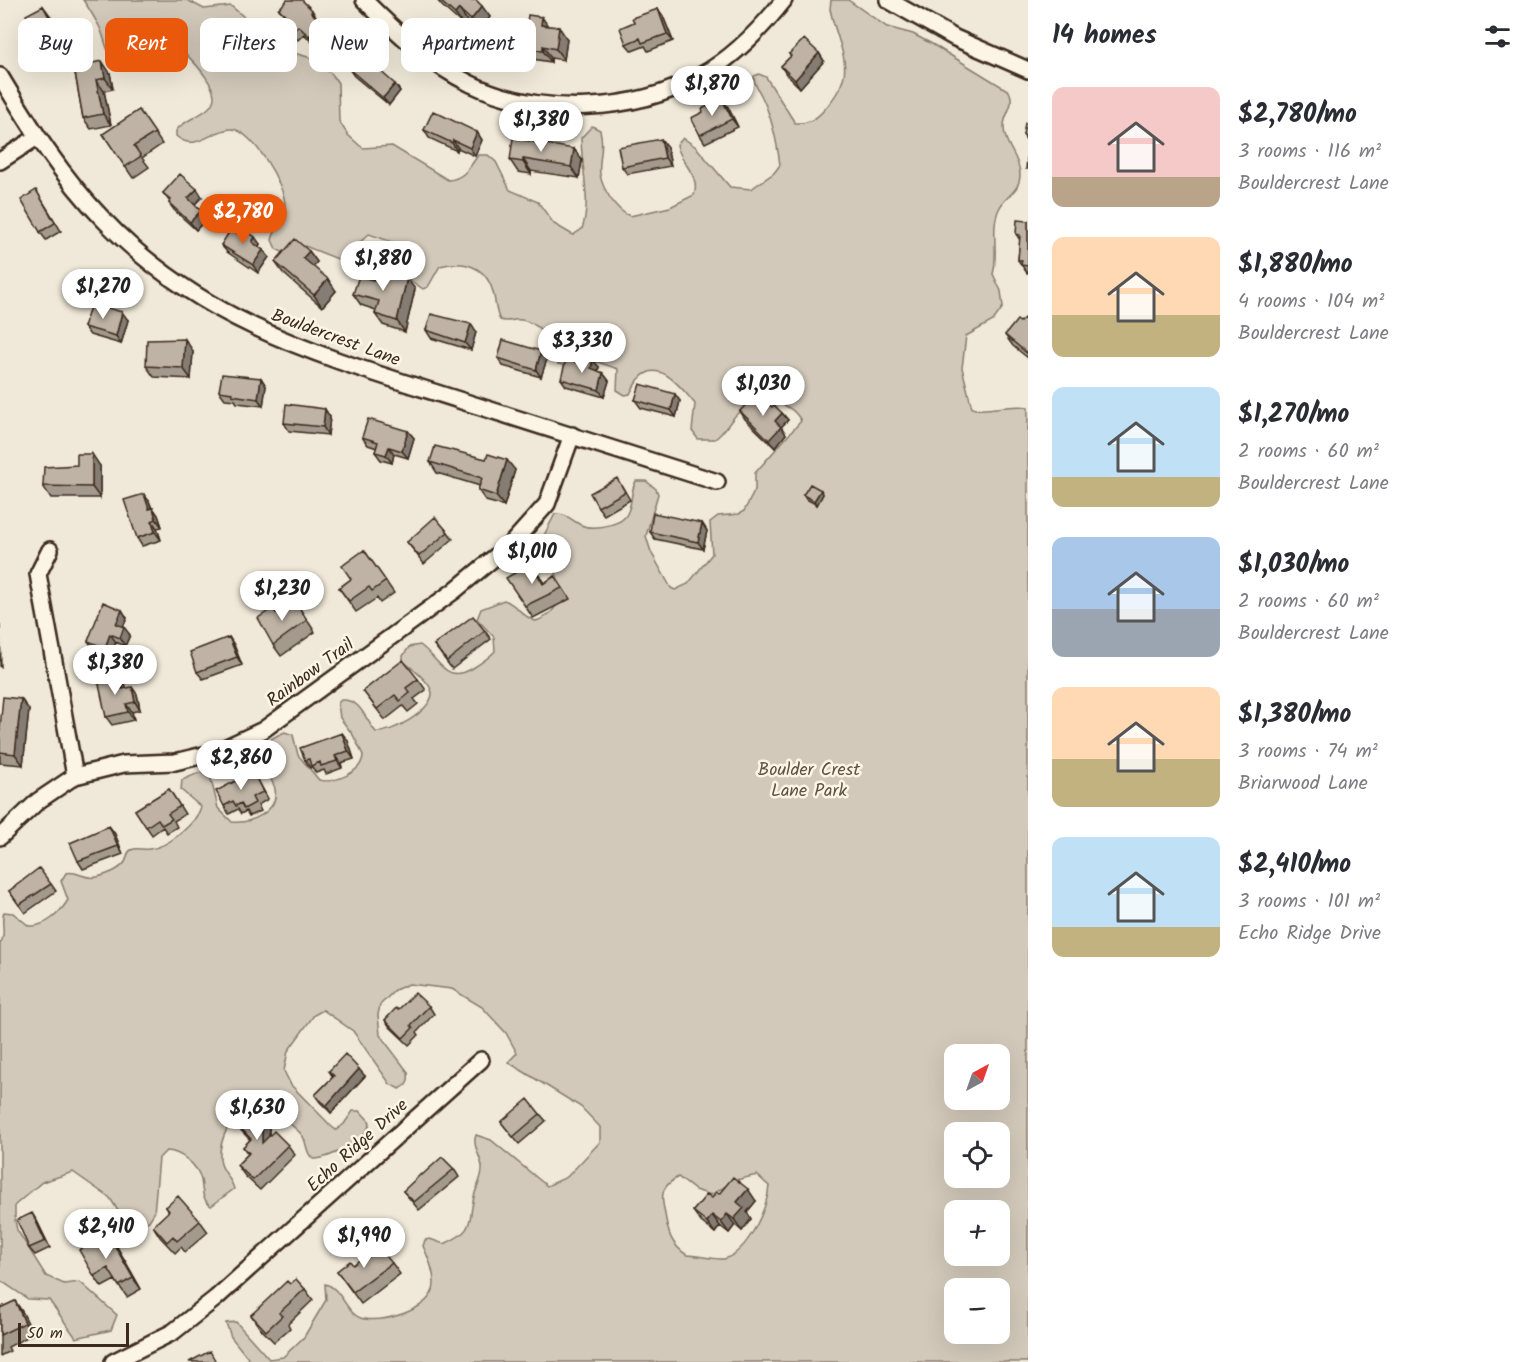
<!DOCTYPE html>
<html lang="en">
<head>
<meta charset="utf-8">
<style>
  body { margin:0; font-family:Kalam,sans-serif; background:#f7f7f7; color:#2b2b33; height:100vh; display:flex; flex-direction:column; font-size:22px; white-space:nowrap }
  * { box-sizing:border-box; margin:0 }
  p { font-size:20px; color:#7c7c81 }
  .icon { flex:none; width:33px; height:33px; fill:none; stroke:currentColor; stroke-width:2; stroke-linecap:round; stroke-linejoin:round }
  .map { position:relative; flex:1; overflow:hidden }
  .panel { display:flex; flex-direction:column; background:#fff; width:510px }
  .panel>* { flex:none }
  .top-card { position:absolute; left:18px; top:18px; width:570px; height:54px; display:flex; gap:12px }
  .needle { width:39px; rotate:40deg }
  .tools { position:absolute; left:944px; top:1044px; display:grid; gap:12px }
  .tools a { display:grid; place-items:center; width:66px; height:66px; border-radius:12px; background:#fff; box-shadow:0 6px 24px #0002; font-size:30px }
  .scale { position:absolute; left:18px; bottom:15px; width:111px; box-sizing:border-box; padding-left:6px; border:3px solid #3b2a1e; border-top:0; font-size:16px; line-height:21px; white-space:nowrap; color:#3b2a1e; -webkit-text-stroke:4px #fcf5e5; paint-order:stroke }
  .price { position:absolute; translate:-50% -51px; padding:0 14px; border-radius:21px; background:#fff; color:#222; font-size:20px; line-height:39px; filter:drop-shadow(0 2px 3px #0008) }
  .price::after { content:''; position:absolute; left:50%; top:36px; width:18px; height:14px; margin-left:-9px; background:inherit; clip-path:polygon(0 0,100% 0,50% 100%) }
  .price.active { background:#ea580c; color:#fff }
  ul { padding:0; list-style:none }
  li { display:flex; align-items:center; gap:18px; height:150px; padding:0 24px }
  li span { display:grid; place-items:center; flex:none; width:168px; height:120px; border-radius:12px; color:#555 }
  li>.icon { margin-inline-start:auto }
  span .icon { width:72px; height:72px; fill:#fffc; stroke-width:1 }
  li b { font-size:26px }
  h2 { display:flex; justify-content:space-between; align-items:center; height:72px; padding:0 24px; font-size:26px }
  .pill { padding:0 21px; border-radius:12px; background:#fff; box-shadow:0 6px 24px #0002; font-size:21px; line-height:54px }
  .pill.active { background:#ea580c; color:#fff }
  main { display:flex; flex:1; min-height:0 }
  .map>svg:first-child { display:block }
</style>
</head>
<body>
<main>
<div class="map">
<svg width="1028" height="1362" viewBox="0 0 1028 1362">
  <rect width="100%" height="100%" fill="#f0e9d9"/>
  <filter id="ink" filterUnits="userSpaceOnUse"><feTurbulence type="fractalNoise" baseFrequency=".0167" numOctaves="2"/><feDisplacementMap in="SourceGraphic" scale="12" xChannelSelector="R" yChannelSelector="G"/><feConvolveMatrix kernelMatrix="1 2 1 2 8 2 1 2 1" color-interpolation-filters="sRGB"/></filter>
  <g filter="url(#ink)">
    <path fill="#d2c9ba" stroke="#867a6c" stroke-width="1.5" fill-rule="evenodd" d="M83,0H187L204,9L231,6L283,50L308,57L332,74L338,83L339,121L348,135L359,145L363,148L392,146L448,180C464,179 470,167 478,155H488L496,162L510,190L538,202L554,224L573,235L582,229C592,201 581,166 581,138L592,126L600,130C605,149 598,158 600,174C602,188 616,211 630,216L670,207L694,195C701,175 680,163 677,145L683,138L696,147L730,187L751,189L774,173L780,165C777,142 772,118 762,97C759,90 753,84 754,76L759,74L766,77L795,123C808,124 816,119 824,110C860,70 840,55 830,9L831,0H848L887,27L913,34L932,44L1009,91C1016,106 1004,113 1004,126C1003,144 1020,157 1020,174C1020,193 1005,195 999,209C990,228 999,253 993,274L1001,291L1003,307L993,321L966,336L962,368L972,408C985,413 1010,403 1028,407V1362H251L231,1337L226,1323L236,1322L269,1359L283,1357L304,1337L326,1300L325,1284C343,1288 346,1317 365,1319C384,1322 426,1311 433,1290C437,1277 428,1257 423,1246L425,1240L430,1239L444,1244C477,1230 467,1221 475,1193C478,1184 483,1176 482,1166C480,1155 472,1145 476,1135L491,1140L547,1186L567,1177L600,1142V1127L581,1107L508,1062L517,1053L506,1033L482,1007L452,989L409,984L395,990L380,1005L378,1015L380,1035L408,1072C409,1081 408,1086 399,1089L390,1084L353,1031L323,1010L314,1015L288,1051L284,1071L291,1085L332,1127L336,1130L344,1124L353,1111H360L370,1122C368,1139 329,1160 313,1159C304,1152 308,1141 301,1134C289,1120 268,1111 252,1103C232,1109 216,1145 221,1164C224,1173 232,1180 234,1189L211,1206C201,1199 203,1190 201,1180C198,1165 180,1151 166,1151L159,1158L154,1213L149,1221L130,1230L110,1198L73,1172L42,1182L15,1205V1220L17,1230L46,1276L64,1284L80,1282L117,1315L111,1330L76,1338L49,1300L28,1299L0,1280V944C7,933 0,923 4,912L13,913L29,926C46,927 60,913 68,900L61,881L66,873C77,870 85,880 97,877C106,875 120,870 125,862C128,857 126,853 131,850C137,847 143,850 149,849C167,848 196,824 201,807L181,790L182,780L201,772L211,779L218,808L232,822C250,824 279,812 275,789C273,778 262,770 257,760C259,745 272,737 285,732L293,735L298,755L319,780C334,784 363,772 363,755L353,735L340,718L338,703L341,700C362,699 365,720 376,732C391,734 433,710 432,693C431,682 411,668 403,661V656L409,647L420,645C440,659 445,685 473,668C481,663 489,658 495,651L494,637L477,619L481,609L504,600C518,605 523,618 536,621C561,612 565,591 554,569L545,564L524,566L521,562L538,547L555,514C566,513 571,520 581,525C591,530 617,526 625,517C634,505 629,493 636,481H646L656,489L658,494L646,536L651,552L671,588L675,590L688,584L712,554L710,522L718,516L739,514L744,511L755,490V473L801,421C789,398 755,397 737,414C729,422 724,433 715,439H698L692,431L695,404C675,379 650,350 630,394L625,395L617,390L618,369L586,358L568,366L558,364L550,351L552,342C543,330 530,318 514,320C508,321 506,322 500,320C495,311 496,302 493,292C486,266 464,260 440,266L428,287L423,289L410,280L404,246L369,234L358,244L354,257L345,262L305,246L286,254L276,249L272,240C275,228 284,218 285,205C285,185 252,130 232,129C213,128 196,154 176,136V131C184,118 212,114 214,98C216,77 159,22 138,30L129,64L124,66C105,60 107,41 99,26C94,17 89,8 83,0ZM954,1054H999V1100H954ZM954,1132H999V1178H954ZM757,1175L769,1186C767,1209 748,1252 724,1259C721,1260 693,1255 687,1255C668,1243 668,1229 664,1209C663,1203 661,1197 664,1190C666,1185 673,1180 678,1177L695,1190L711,1195L736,1180ZM954,1210H999V1256H954ZM954,1288H999V1334H954Z"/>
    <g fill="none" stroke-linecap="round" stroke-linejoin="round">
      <g stroke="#3b2a1e" stroke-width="20">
        <path id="minor" d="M364,0C395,31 431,65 471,84C540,117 634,113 700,76C733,58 761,29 784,0
          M888,0L955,38L1028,70
          M0,76C30,126 62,177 103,219C204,326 328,358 462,401C547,428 632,455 717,482
          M0,161L37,137
          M50,550L38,574L75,776
          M0,837L38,801L75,776L124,764L175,762L216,752L263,730L454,591L512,543L547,504L572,435
          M113,1362L173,1332L216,1298L481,1060"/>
      </g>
      <use href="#minor" stroke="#fcf5e5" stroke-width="15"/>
    </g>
    <path fill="#a39a8d" stroke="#3b2a1e" stroke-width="1.5" d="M437,0H476L490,17L479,31L467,21L463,25L442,6Z
      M43,6L51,17L57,29L75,36L84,53L52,70L44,58L39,39Z
      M279,9L312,10L317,18L327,30L314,44L304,34L298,40L287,30L282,23L287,18Z
      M658,9L663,16L673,41L648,51L645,46L632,51L626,44L634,22Z
      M548,26L567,39L564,60L551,58V62L526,58L518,47Z
      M819,53L824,61L800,88L786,74L781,66L791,56L789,54Z
      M74,67L110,73L113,89L104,91L111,125L91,129L83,118Z
      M349,69L400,91L389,105L354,76Z
      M728,107L738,127L705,143L700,135L703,112Z
      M139,110L162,144L142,158L149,167L133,178L103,134Z
      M1028,123V143L1023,135Z
      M424,130L477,132L482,140L475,156L458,148L457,151L429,138Z
      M661,139L667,147L671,166L627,174L622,167Z
      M574,149L582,160L579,178L531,171V174L518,172L510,160Z
      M197,189L202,197L195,204L207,218L196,230L174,210L169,203L170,202L163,193Z
      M36,190L61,231L46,240L40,232Z
      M1028,221V273H1027L1018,260L1020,240L1016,234Z
      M237,233L260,244L259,247L263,250L269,257L258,273L227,252L221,245Z
      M309,251L317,262L313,266L336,291L322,307L283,273L275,262Z
      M373,280L415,289L405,332L383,325L375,314L376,310L361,305L353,294Z
      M128,320L121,344L90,335L84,327Z
      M1020,322H1028V358L1013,346L1005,335Z
      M426,330L476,332L471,350L431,338Z
      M193,351L191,379L154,377L146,366Z
      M498,358L547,359L541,377L503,366Z
      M599,367L598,371L603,373L609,381L604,397L566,386L561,379Z
      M261,378L266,386L263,406L237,403L235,400L225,399L219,391Z
      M635,400L680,401L676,417L641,408Z
      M756,402L772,407L782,413L788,420L781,427L786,434L775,448L745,419L740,411Z
      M330,417L328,435L289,431L284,423Z
      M408,431L414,438L408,458L394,454L392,463L381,460L375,452L377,448L368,445L362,437Z
      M486,459L515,470L504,506L486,501L478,490L480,486L437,473L430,462Z
      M100,466V498H51L43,486Z
      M622,486L630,500L604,515L598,507Z
      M823,494L817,505L806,499L803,495Z
      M149,501L152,508H153L158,515L162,527L157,528L161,540L142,546L137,538Z
      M702,523L707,531L703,549L655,539L650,532Z
      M448,532L453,539L424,564L407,542Z
      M364,550L394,593L380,603L377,598L356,612L339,588L351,579Z
      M531,563L544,583L555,576L570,599L533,618L525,606Z
      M296,603L315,632L281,656L273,645L276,613Z
      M122,610L127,618L123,627L130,635L125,646L116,642L110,655L93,648L88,641Z
      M485,631L491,639L452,669L434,645Z
      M229,637L234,645L242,665L203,679L197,672Z
      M418,679L426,690L414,699L418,704L408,712L403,706L385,720L363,691Z
      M125,683L126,688L137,694L140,710L132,712L134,720L112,725L106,717Z
      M21,699L29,710L23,765L0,763V728Z
      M342,733L348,741L354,759L341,763L342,768L326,774L324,770L316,773L312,767L310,768L305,760Z
      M258,780L268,799L258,805L261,811L249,816L246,811L241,814L238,809L229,814L224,806Z
      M169,789L185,814L174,821L177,827L167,833L163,827L152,835L135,810Z
      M109,826L115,834L123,854L83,869L78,861Z
      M51,884L56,891L25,913L9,891Z
      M429,1006L434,1014L417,1032L419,1035L409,1045L390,1027L385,1020L398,1010Z
      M329,1071L365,1076L331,1113L320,1102L315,1095L333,1077Z
      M262,1106L269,1117V1136L288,1145L295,1155L260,1190L245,1176L237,1165L248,1154L243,1147L250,1140L238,1127L230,1117Z
      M540,1114L546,1121L519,1144L501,1122Z
      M454,1169L459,1177L419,1210L409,1198L403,1191Z
      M719,1194L756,1201L747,1212L751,1219L742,1231L735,1225L729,1233L720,1226L715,1233L701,1222L693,1211L712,1198Z
      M166,1207L200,1221L208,1232L185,1252L181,1247L175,1253L160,1237L153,1226L169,1212Z
      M37,1221L50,1248L35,1255L29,1248Z
      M116,1245L141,1289L127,1297L115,1280L102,1287L94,1276Z
      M392,1263L400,1274L361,1304L337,1271L353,1265Z
      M290,1284L305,1289L313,1300L288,1324L290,1328L274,1342L259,1327L251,1315Z
      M15,1301L23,1313L33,1334L8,1347L10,1351L0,1356V1308Z"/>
    <path fill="#857d73" stroke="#3b2a1e" stroke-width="1.5" d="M43,6L51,17L64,42L56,30Z
      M482,6L490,17L479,31L471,20Z
      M459,9L467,21L463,25L455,14Z
      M658,9L663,16L673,41L667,34Z
      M542,17L550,29L541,25Z
      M322,23L327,30L314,44L309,36Z
      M67,24L75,36L84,53L76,41Z
      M559,27L567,39L564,60L556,49Z
      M543,46L551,58V62L543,51Z
      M819,53L824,61L800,88L795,80Z
      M102,61L110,73L113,89L105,78Z
      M96,80L104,91L111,125L103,114Z
      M395,84L400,91L389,105L383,98Z
      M722,99L728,107L738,127L732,119Z
      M477,132L482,140L475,156L470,148Z
      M661,139L667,147L671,166L665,158Z
      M453,140L458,148L457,151L452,143Z
      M574,149L582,160L579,178L571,167Z
      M523,159L531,171V174L523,162Z
      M197,189L202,197L193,206L188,198Z
      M201,211L207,218L196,230L190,222Z
      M255,237L260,244L257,249L252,242Z
      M263,250L269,257L258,273L253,265Z
      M309,251L317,262L311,269L303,258Z
      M407,278L415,289L405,332L397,321Z
      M328,279L336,291L322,307L314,295Z
      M122,312L128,320L121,344L116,336Z
      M471,324L476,332L471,350L465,343Z
      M185,339L193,351L191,379L183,368Z
      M541,351L547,359L541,377L536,370Z
      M593,360L599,367L596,375L591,368Z
      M603,373L609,381L604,397L599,390Z
      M261,378L266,386L263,406L258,399Z
      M675,394L680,401L676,417L671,410Z
      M325,409L330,417L328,435L323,427Z
      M782,413L788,420L781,427L786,434L775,448L769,440L775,421Z
      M408,431L414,438L408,458L402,451Z
      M389,447L394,454L392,463L386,455Z
      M92,454L100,466V498L92,487Z
      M507,460L515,470L504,506L496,496Z
      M821,490L823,494L817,505L814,501Z
      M144,494L149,501L154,516L149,509Z
      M153,508L158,515L162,527L156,519Z
      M152,521L157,528L161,540L155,532Z
      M702,523L707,531L703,549L698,542Z
      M122,610L127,618L121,631L116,624Z
      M0,624V625L1,668L0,666Z
      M124,627L130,635L125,646L120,638Z
      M110,634L116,642L110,655L105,648Z
      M229,637L234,645L242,665L237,657Z
      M119,676L125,683L128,697L122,689Z
      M132,687L137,694L140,710L135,702Z
      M21,699L29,710L23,765L15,754Z
      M126,704L132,712L134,720L128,712Z
      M342,733L348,741L354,759L348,751Z
      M335,756L341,763L342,768L337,761Z
      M253,772L258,780L268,799L263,792Z
      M109,826L115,834L123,854L118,846Z
      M359,1069L365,1076L331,1113L326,1106Z
      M262,1106L269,1117V1154L262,1143Z
      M748,1189L756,1201L747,1212L751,1219L742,1231L734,1219L737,1202Z
      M32,1213L37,1221L50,1248L45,1241Z
      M727,1214L735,1225L729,1233L721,1222Z
      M712,1215L720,1226L715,1233L707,1222Z
      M108,1234L116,1245L141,1289L133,1278Z
      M15,1301L23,1313L33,1334L25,1323Z"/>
    <path fill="#beb3a4" stroke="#3b2a1e" stroke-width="1.5" d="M287,0H302L312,10L311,12L322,23L309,36L298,26L292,32L282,23L288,17L279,9Z
      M439,0H476L482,6L471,20L459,9L455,14Z
      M43,6L56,30L67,24L76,41L44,58L35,41L39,39L26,15Z
      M658,9L667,34L642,43L640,38L626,44L620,28L634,22L632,18Z
      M528,15L542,17L541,25L559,27L556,49L543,46V51L518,47L522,21L527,22Z
      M804,39L819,53L795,80L781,66L791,56L789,54Z
      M361,54L395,84L383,98L349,69Z
      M102,61L105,78L96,80L103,114L83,118L74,67Z
      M722,99L732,119L700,135L691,118L703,112L702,109Z
      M139,110L155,133L134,146L141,156L125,167L103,134Z
      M433,111L477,132L470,148L453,140L452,143L424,130Z
      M1025,123H1028V136L1023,135Z
      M513,138L574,149L571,167L523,159V162L510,160Z
      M661,139L665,158L622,167L618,147Z
      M1028,148V169H1026Z
      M180,174L197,189L188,198L201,211L190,222L169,203L171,200L163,193Z
      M36,190L55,223L40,232L21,200Z
      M1017,220L1028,221V266L1021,265L1022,260H1018L1020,235L1016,234Z
      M241,227L255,237L252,242L263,250L253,265L221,245L231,229L237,233Z
      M295,239L309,251L303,258L328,279L314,295L275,262Z
      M377,269L407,278L397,321L375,314L379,301L353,294L359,276L373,280Z
      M91,303L122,312L116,336L84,327Z
      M431,314L471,324L465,343L426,330Z
      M1024,318L1028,322V354L1005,335L1017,320L1020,322Z
      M185,339L183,368L146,366L147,340Z
      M503,340L541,351L536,370L498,358Z
      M582,357L593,360L591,368L603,373L599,390L561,379L566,359L580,363Z
      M222,374L261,378L258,399L232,395V393L219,391Z
      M640,384L675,394L671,410L635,400Z
      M760,397L772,407L774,405L782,413L775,421L781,427L769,440L740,411L752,398L756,402Z
      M286,404L325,409L323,427L284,423Z
      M368,419L408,431L402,451L389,447L386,455L375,452L378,442L362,437Z
      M435,446L486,459L488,454L507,460L496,496L478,490L482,478L430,462Z
      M77,454H92V487L43,486L44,467L77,465Z
      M617,478L625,492L598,507L590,493Z
      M810,484L821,490L814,501L803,495Z
      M144,494L149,509L153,508L156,519L152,521L155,532L137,538L124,500Z
      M653,513L702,523L698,542L650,532Z
      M435,517L448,532L419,556L407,542Z
      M364,550L386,581L372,591L369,587L349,601L339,588L351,579L342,566Z
      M531,563L543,584L555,576L562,588L525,606L506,578Z
      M103,602L122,610L116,624L124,627L120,638L110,634L105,648L88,641Z
      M296,603L307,620L273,645L258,618L273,608L276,613Z
      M473,616L485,631L447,661L434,645Z
      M229,637L237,657L197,672L190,652Z
      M403,660L418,679L406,688L410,693L400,701L395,695L377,709L363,691Z
      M119,676L122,689L132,687L135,702L126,704L128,712L106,717L98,680Z
      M3,697L21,699L15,754L0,752V728Z
      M342,733L348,751L335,756L337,761L321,766L320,762L311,766L309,759L305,760L300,748Z
      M253,772L263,792L252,797L255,803L244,809L241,803L236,806L233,801L224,806L216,791Z
      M169,789L180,806L168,814L172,819L162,825L158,819L146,827L135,810Z
      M109,826L118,846L78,861L70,843Z
      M39,868L51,884L19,905L9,891Z
      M415,993L429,1006L411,1025L413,1028L403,1038L385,1020L396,1008L398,1010Z
      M345,1054L359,1069L326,1106L315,1095L334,1076L329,1071Z
      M528,1099L540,1114L513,1137L501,1122Z
      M242,1106H262V1143L274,1131L288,1145L253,1180L237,1165L249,1153L243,1147L251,1139L230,1117Z
      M442,1157L454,1169L414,1202L403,1191L421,1174L422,1175Z
      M733,1177L748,1189L737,1202L744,1208L734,1219L727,1214L721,1222L712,1215L707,1222L693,1211L707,1194L712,1198L716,1192L719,1194Z
      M178,1196L200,1221L177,1241L173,1236L167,1242L153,1226L169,1211L166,1207Z
      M32,1213L45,1241L29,1248L17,1220Z
      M108,1234L133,1278L119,1286L108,1268L94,1276L79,1250Z
      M378,1246L392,1263L353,1292L337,1271L350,1261L353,1265Z
      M296,1279L305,1289L279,1313L282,1316L266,1331L251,1315L287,1281L290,1284Z
      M15,1301L25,1323L0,1335V1308Z
      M210,1351L216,1362H189Z"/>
  </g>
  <g text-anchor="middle" stroke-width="5" stroke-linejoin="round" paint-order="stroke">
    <g font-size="18" fill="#3b2a1e" stroke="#fcf5e5">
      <text transform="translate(336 337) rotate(20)" y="6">Bouldercrest Lane</text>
      <text transform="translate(310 672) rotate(-36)" y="6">Rainbow Trail</text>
      <text transform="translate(357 1145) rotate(-42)" y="6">Echo Ridge Drive</text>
    </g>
    <g font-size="18" fill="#615245" stroke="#fcf5e5">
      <text x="809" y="775">Boulder Crest<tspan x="809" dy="21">Lane Park</tspan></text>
    </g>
  </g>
</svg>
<div class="tools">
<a><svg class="needle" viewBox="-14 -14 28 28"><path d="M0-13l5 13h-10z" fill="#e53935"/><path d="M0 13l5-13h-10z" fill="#7c7c81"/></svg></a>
<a><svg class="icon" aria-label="locate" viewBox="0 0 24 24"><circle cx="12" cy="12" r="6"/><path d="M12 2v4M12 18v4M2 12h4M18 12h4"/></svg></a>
<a>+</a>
<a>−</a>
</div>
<div class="scale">50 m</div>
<b class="price" style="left:712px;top:117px">$1,870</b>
<b class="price" style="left:541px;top:153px">$1,380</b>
<b class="price active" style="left:243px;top:245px">$2,780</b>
<b class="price" style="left:383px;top:292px">$1,880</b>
<b class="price" style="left:103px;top:320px">$1,270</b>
<b class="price" style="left:582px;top:374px">$3,330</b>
<b class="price" style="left:763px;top:417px">$1,030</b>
<b class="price" style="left:532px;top:585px">$1,010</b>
<b class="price" style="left:282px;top:622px">$1,230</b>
<b class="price" style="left:115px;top:696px">$1,380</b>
<b class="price" style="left:241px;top:791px">$2,860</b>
<b class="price" style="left:257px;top:1141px">$1,630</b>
<b class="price" style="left:106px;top:1260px">$2,410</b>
<b class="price" style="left:364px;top:1269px">$1,990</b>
<div class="top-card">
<a class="pill">Buy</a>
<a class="pill active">Rent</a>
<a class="pill">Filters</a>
<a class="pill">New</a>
<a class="pill">Apartment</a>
</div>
</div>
<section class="panel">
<h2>14 homes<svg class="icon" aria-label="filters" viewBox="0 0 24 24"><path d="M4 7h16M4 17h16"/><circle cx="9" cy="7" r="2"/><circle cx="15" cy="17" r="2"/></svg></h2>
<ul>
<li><span style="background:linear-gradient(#f6c9c9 75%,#b9a48a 0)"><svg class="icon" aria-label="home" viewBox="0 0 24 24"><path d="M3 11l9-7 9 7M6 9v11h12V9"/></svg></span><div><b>$2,780/mo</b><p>3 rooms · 116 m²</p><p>Bouldercrest Lane</p></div></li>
<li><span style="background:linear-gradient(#ffd9b3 65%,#c2b280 0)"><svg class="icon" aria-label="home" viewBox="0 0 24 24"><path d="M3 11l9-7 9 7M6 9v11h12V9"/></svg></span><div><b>$1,880/mo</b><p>4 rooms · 104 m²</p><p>Bouldercrest Lane</p></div></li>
<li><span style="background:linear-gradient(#bfe0f5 75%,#c2b280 0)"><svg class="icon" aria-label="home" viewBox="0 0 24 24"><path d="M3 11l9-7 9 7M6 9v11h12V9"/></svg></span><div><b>$1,270/mo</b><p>2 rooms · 60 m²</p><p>Bouldercrest Lane</p></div></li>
<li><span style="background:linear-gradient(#a9c7e8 60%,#9aa5b1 0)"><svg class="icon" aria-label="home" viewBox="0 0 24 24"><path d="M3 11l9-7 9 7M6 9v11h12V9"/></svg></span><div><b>$1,030/mo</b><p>2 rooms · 60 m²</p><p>Bouldercrest Lane</p></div></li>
<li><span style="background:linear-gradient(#ffd9b3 60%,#c2b280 0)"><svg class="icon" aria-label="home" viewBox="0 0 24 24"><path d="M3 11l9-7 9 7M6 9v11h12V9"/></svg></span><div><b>$1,380/mo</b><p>3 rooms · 74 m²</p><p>Briarwood Lane</p></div></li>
<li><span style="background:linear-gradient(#bfe0f5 75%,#c2b280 0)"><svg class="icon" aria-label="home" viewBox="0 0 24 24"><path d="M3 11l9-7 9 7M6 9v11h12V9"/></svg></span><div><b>$2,410/mo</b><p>3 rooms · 101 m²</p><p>Echo Ridge Drive</p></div></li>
</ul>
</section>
</main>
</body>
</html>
